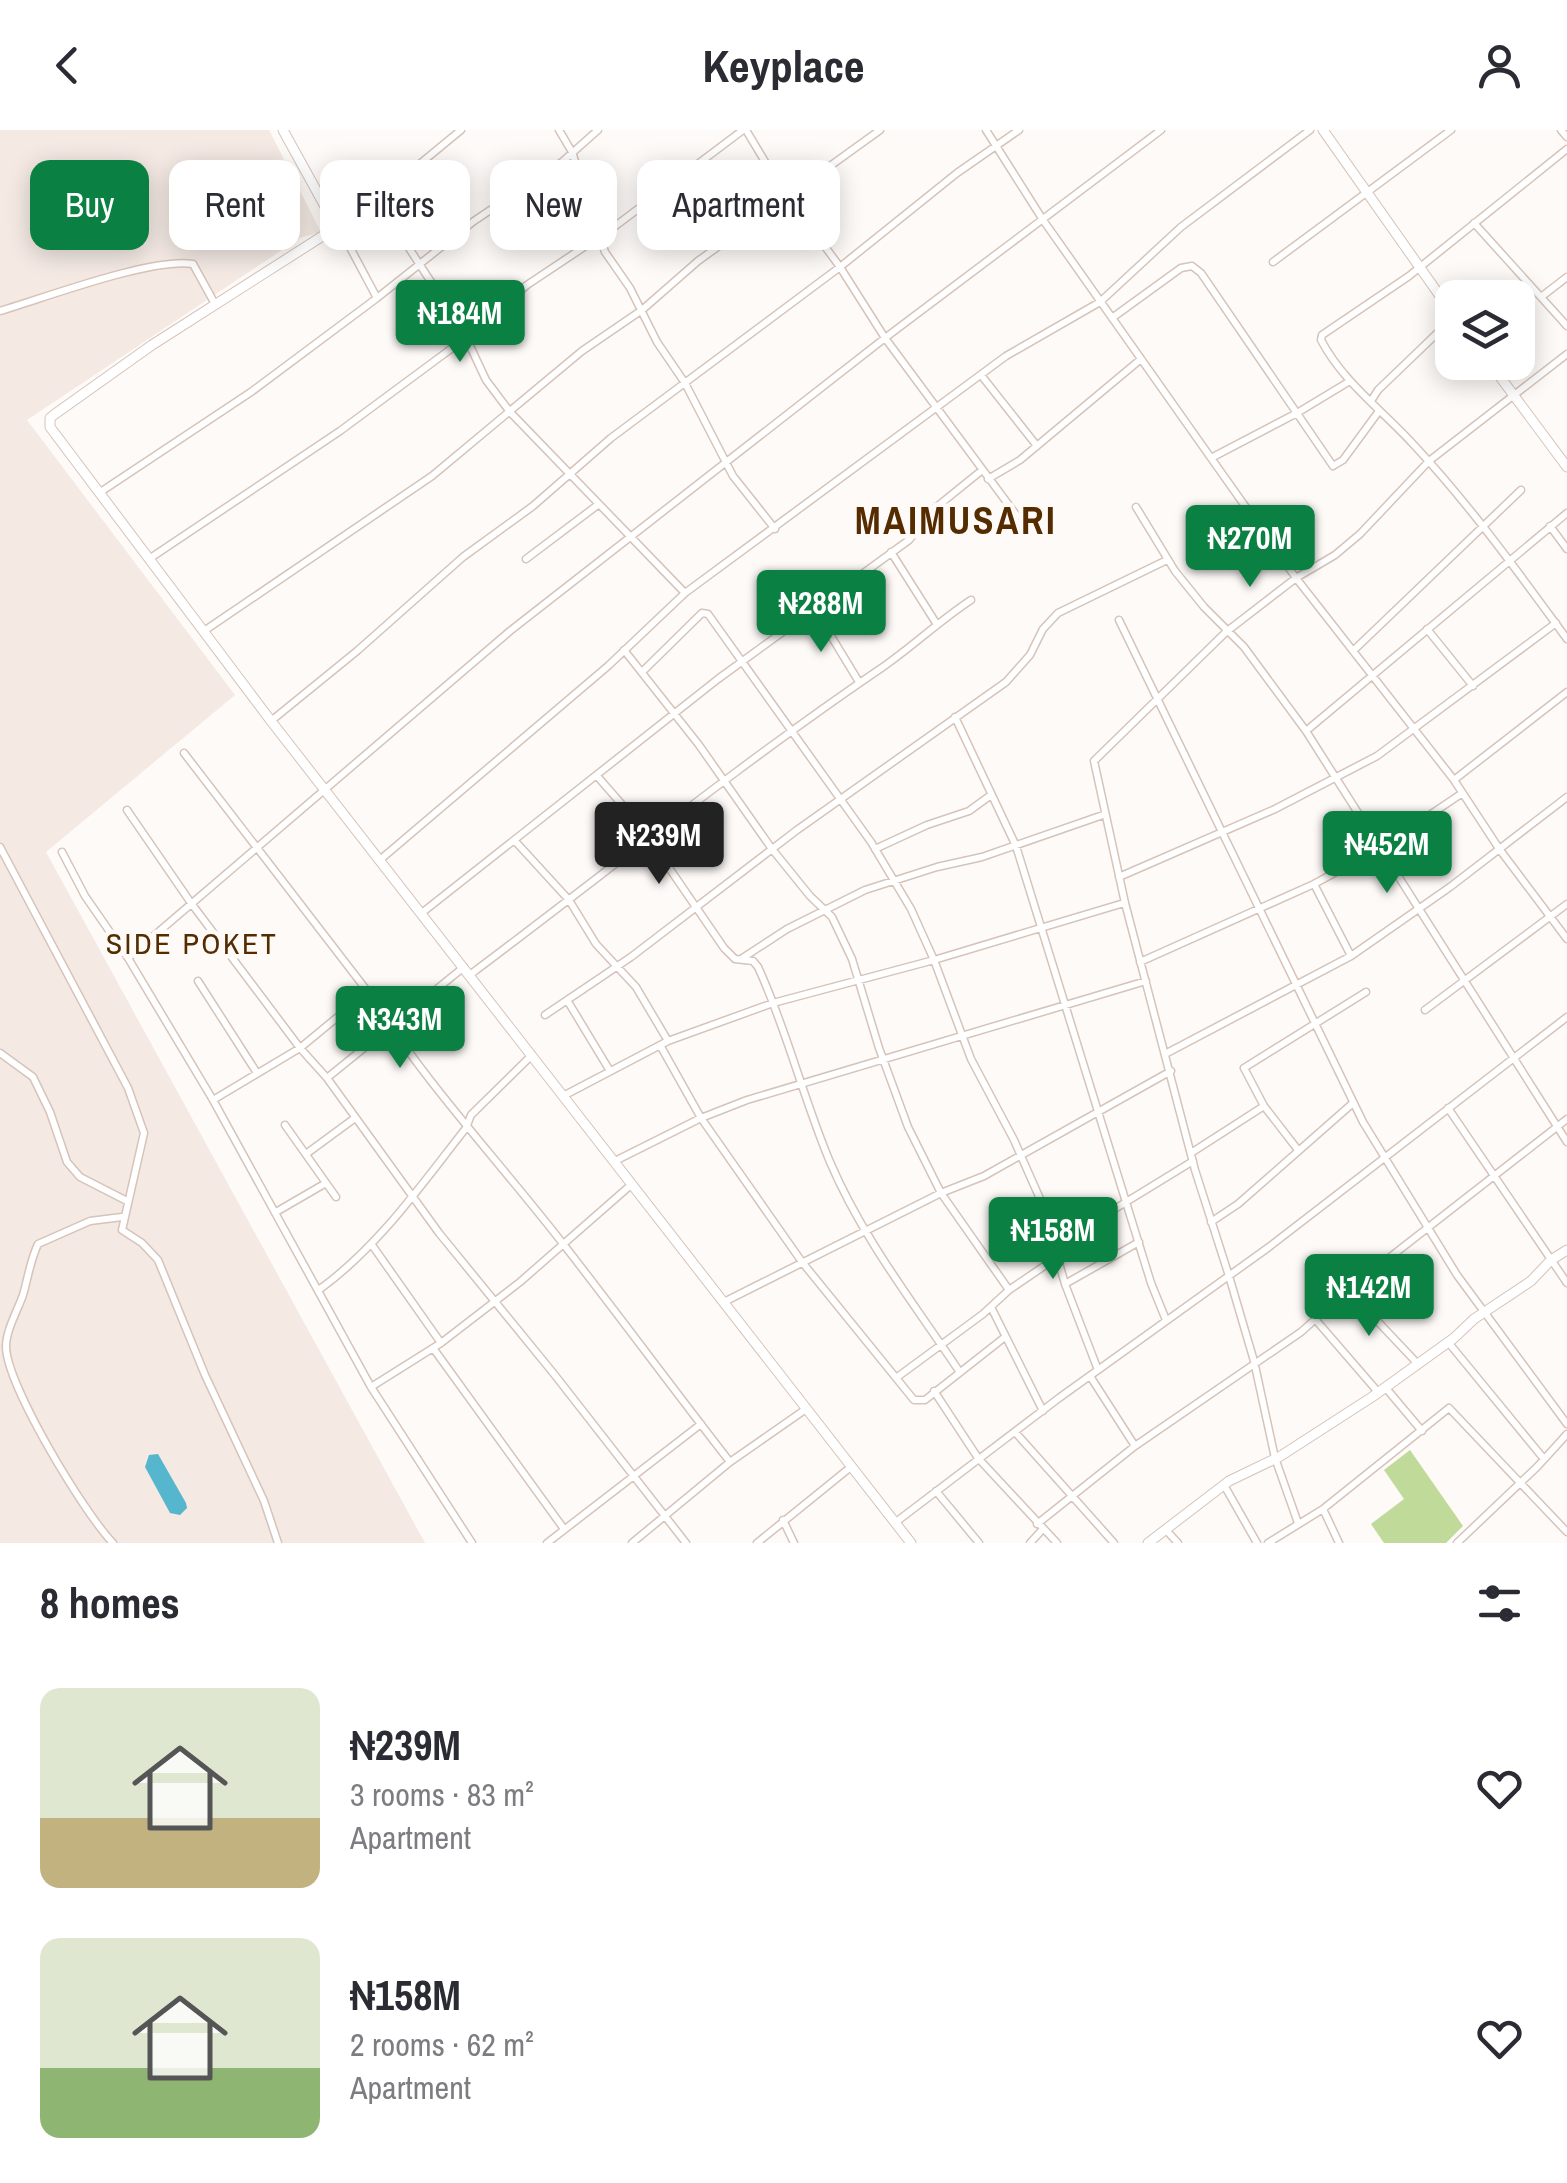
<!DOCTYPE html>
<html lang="en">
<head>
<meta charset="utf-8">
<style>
  body { margin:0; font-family:"Archivo Narrow",sans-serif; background:#f2f2f3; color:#2b2b33; height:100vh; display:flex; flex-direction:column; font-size:38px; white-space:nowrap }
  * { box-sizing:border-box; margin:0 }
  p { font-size:32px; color:#7c7c81 }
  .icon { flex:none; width:55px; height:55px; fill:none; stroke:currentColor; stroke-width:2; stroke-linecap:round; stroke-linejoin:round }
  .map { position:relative; height:1413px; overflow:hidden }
  .drawer { display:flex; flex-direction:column; background:#fff; flex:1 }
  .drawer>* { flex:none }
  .top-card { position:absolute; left:30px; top:30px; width:1000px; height:90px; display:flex; gap:20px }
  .fabs { position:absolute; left:1435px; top:150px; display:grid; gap:20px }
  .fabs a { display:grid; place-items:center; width:100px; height:100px; border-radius:20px; background:#fff; box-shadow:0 5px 25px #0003; font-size:50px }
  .price { position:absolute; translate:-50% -85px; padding:0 22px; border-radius:10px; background:#0b8043; color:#fff; font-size:32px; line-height:65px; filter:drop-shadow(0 2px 5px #0008) }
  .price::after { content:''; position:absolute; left:50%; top:60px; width:30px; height:22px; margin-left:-15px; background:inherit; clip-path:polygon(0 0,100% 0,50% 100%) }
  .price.selected { background:#222; color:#fff }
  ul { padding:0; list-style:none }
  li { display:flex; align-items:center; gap:30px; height:250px; padding:0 40px }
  li span { display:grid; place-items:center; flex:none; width:280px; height:200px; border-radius:20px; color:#555 }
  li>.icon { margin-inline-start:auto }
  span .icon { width:120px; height:120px; fill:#fffc; stroke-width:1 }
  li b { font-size:42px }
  h2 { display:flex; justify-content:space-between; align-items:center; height:120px; padding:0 40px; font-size:42px }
  .pill { padding:0 35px; border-radius:20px; background:#fff; box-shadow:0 5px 25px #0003; font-size:35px; line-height:90px }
  .pill.selected { background:#0b8043; color:#fff }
  header { display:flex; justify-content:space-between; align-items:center; height:130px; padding:0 40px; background:#fff; font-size:45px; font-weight:700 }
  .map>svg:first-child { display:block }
</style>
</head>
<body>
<header><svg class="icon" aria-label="back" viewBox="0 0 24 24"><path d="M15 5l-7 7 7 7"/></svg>Keyplace<svg class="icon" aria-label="person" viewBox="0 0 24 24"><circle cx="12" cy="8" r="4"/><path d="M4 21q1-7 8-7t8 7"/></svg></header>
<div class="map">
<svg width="1567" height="1413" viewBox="0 0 1567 1413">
  <rect width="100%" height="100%" fill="#fefaf8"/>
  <path fill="#f4e9e3" d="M0,0H269L321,102L300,108L27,290L235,565L46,722L425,1413H0Z"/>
  <path fill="#c0da99" d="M1410,1320L1463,1396L1446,1413H1384L1371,1394L1404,1369L1384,1340Z"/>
  <path fill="#55b6cd" d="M158,1324L186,1373L187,1378L180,1385L170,1383L145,1337L149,1325Z"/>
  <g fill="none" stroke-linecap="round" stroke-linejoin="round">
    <g stroke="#d6c3b9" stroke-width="9">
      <path id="minor" d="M559,0L572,22L605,122L630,158L657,212L685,253L733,346L775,399
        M746,0L776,50L840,137L885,208L1017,386
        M986,0L1043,90L1211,328L1296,448L1454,650L1500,720L1567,809
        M1561,0L1567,7
        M1567,19L1409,146L1322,205L1321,210C1343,252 1382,280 1413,314C1470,375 1518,442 1567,509
        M377,69L463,201L486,250L510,282L685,463
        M1474,93L1567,196
        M338,95L377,168
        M333,99L365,79L461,0
        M1273,132L1451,0
        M1541,167L1567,147
        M0,181C44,168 153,127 193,134L215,174
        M1112,188L1181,138L1192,136L1201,143L1333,336L1343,330L1379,281
        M981,245L1037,316
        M1371,271L1378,260L1452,189
        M1211,328L1297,283L1350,251
        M988,349L1020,330L1141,229
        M99,363L251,262L377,168L474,91L562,32L598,0
        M1136,377L1175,441L1204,477L1244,517L1306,601L1567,1012
        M1550,396L1567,419
        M891,422L936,493
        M149,429L340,301L467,207L527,155L614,97L743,0
        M526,429L599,374
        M814,478L859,552
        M1119,490L1363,992L1457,1145L1567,1294
        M1427,499L1473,556
        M204,501L432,346L582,221L642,180L698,131L880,0
        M624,520L699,615L772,719L810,766L832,787L852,829L879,918L908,997L941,1063L1009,1160
        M1354,520L1521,360
        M643,541L702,483L708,484L871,712L911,779L934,830L971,929L1014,1010L1041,1071L1065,1154L1098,1240
        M955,587L1016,716L1151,1153L1166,1190
        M271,591L357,521L463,427L533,376L611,308L840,137L957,43L1019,0
        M1306,601L1567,383
        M184,623L368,862L300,918L213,970
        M597,646L639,694L724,818L735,829L753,831L758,837C787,900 803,968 830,1032C863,1109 913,1172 959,1241
        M1454,650L1567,562
        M127,680L191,773L300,918L327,948L439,1103L554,1244L686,1413
        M515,711L569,770L596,814L636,857L668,911
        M0,717L128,958L144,1003L122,1100L142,1113L158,1130L205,1245L264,1371L278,1413
        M875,719L927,695L969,681L991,665
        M62,722L85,766L128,828L213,970L371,1257L472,1413
        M381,729L608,536L685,463L1006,226L1100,172L1181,97L1310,0
        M1119,747L1275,679L1377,626L1556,493
        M1314,754L1351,826
        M423,782L718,549L909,410L934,379L981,341
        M128,828L510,501L885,208L1161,0
        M741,829L787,799L865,760L937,737L982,727L1103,685
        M1140,832L1314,754L1382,717L1461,664
        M471,844C607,742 740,634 880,539C912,517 939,491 971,470
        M198,851L257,943
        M368,862C425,953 498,1030 564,1115C620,1187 674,1260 730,1332
        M567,870L610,941
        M1425,880L1567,774
        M545,885L631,827L797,700L1006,552L1030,525L1043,499L1058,483L1167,430
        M660,915L701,988L802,1132L914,1270H925L1005,1207
        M0,923L33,947L50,982L67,1032L80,1047L127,1071
        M1167,923L1351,826L1450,757L1567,667
        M327,948L464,837
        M565,965L668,911L773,873L934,830L1124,773
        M1448,978L1567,1153
        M285,995L336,1067
        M1298,1020L1264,976L1244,938L1366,862
        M1191,1023L1264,976
        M306,1024L355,988
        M615,1031L701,988L747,970L1146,851
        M276,1082L326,1053
        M1211,1092L1238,1074L1353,973
        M372,1115L441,1213
        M1065,1154L1139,1112
        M320,1159C379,1116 421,1055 466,998L471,985L532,925
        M1348,1160L1417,1233
        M724,1172L941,1063L984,1046L1171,941
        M991,1177L1043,1281
        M1315,1189L1378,1262
        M1448,1212L1544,1329
        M433,1218L564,1399
        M1090,1246L1135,1316
        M896,1248L983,1184L1009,1160L1059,1126L1113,1080L1193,1031
        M371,1257L441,1213L520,1152L632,1054
        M1385,1257L1422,1301
        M934,1261L978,1328L1057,1413
        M1015,1302L1114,1413
        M1224,1355L1257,1413
        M936,1361L979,1413
        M1323,1379L1339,1413
        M783,1390L794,1413
        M896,1392L1059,1268L1269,1117L1567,887
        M1298,1393L1275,1328L1254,1231L1229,1146L1195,1040L1125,773L1094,631L1226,502L1296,448L1335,425L1360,404L1429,331L1567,224
        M1037,1394L1135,1316L1301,1202L1348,1160L1567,989
        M1166,1400L1178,1413
        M113,1413C84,1383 7,1256 6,1217C6,1200 17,1182 23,1165C28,1148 30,1131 38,1114L90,1091L122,1087
        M547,1413L701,1294
        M632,1413L730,1332L806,1279
        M757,1413L852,1336
        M1030,1413L1042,1400
        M1268,1413L1323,1379L1449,1278L1567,1402
        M1457,1413L1537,1337L1567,1304"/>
    </g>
    <g stroke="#d6c3b9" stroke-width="11">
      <path id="tertiary" d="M1323,0L1452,183
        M1489,232L1567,337"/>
    </g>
    <g stroke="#d6c3b9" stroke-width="11">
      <path id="secondary" d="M283,0L332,89V100L152,215L55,284L50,288V297L271,591L911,1413
        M1148,1413L1229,1351L1279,1327L1372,1267L1454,1208L1474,1189L1531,1151L1551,1130L1567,1120"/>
    </g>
    <use href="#minor" stroke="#fff" stroke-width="6"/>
    <use href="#tertiary" stroke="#fff" stroke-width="9"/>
    <use href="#secondary" stroke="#fff" stroke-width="9"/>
  </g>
  <g text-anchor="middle" stroke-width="9" stroke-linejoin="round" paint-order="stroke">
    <g font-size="30" letter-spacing="2.5" fill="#542c00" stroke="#fefaf8">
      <text x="192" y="824">SIDE POKET</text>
    </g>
    <g font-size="38" font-weight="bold" letter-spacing="2.5" fill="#542c00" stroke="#fefaf8">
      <text x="956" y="404">MAIMUSARI</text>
    </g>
  </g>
</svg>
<div class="fabs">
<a><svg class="icon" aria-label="layers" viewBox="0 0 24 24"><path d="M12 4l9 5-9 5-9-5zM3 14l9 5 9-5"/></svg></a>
</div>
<b class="price" style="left:460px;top:235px">₦184M</b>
<b class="price" style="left:1250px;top:460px">₦270M</b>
<b class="price" style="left:821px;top:525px">₦288M</b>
<b class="price selected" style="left:659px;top:757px">₦239M</b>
<b class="price" style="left:1387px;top:766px">₦452M</b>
<b class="price" style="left:400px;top:941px">₦343M</b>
<b class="price" style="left:1053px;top:1152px">₦158M</b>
<b class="price" style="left:1369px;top:1209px">₦142M</b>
<div class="top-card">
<a class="pill selected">Buy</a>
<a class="pill">Rent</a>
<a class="pill">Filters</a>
<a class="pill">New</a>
<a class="pill">Apartment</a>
</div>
</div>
<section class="drawer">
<h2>8 homes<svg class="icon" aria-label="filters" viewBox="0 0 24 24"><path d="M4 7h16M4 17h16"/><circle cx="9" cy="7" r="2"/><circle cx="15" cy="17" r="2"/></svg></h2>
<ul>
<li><span style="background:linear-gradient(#dfe7d0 65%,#c2b280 0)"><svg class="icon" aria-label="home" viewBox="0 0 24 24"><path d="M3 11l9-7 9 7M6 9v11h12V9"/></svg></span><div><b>₦239M</b><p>3 rooms · 83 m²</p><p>Apartment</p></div><svg class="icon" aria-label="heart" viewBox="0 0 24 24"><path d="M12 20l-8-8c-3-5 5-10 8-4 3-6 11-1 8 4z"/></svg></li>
<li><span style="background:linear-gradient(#dfe7d0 65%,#8fb573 0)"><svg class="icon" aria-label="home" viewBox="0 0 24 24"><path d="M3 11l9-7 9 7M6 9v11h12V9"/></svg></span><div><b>₦158M</b><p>2 rooms · 62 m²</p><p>Apartment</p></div><svg class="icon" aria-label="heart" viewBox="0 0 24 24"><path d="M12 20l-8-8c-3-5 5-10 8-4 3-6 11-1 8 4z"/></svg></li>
</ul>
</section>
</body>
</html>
